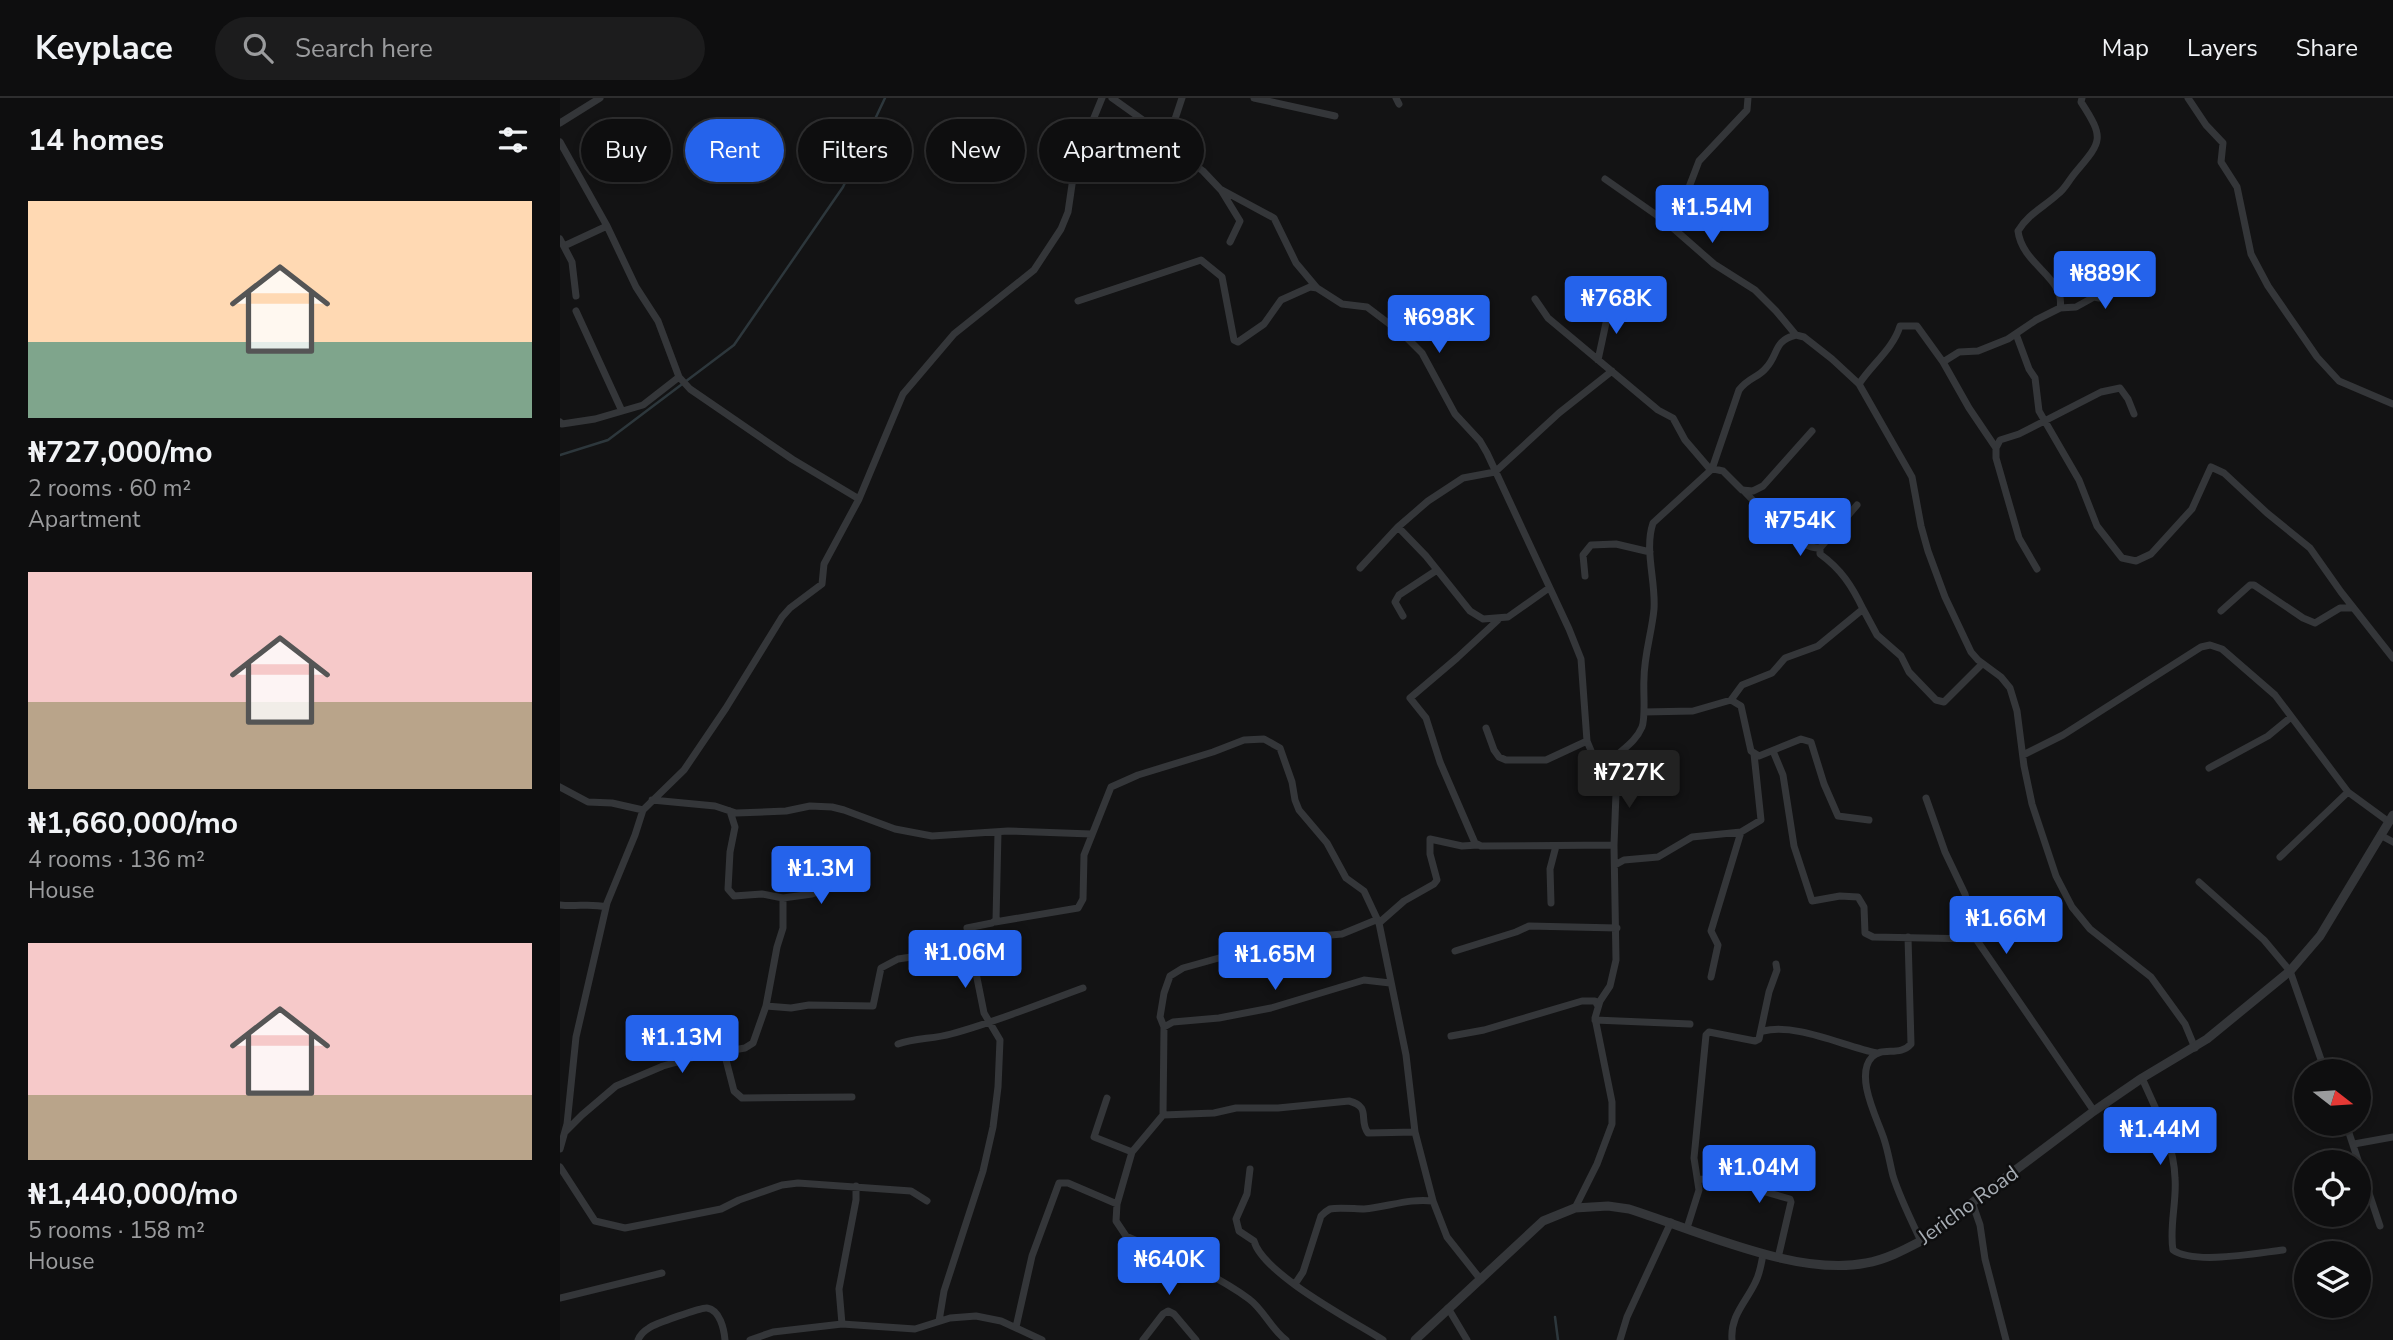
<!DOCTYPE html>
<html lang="en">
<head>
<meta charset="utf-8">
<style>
  body { margin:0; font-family:"Nunito Sans",sans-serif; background:#1c1c1d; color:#f1f3f6; height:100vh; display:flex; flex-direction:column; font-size:26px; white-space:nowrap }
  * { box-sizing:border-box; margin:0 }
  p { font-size:23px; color:#9b9c9e }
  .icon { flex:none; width:38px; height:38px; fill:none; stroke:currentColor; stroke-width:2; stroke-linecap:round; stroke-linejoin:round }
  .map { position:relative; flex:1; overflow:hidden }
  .panel { display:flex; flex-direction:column; background:#0e0e0f; width:560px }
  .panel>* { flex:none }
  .guide { position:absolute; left:21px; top:21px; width:665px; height:63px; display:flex; gap:14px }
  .needle { width:46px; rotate:107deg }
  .buttons { position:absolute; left:1734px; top:961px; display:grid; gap:14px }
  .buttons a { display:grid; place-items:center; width:77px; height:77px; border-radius:50%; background:#0e0e0f; box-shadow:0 4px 10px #0003,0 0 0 2px #2e2e2f; font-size:35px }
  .price { position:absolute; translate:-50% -60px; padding:0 16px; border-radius:7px; background:#2563eb; color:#fff; font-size:23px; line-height:46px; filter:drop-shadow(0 2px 4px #0008) }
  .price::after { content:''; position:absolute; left:50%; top:42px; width:21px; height:16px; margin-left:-10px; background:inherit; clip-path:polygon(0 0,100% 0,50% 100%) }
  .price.active { background:#222; color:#fff }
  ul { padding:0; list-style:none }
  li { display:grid; align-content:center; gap:14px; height:371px; padding:0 28px }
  li span { display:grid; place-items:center; height:217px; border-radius:0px; color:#555 }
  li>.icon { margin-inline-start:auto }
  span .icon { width:126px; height:126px; fill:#fffc; stroke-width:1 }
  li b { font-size:30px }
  h2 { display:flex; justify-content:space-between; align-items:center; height:84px; padding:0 28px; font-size:30px }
  .tag { padding:0 24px; border-radius:32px; background:#0e0e0f; box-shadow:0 4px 10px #0003,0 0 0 2px #2e2e2f; font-size:24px; line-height:63px }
  .tag.active { background:#2563eb; color:#fff }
  header { display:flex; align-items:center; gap:42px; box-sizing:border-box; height:98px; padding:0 35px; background:#0e0e0f; border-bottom:2px solid #2e2e2f }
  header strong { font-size:33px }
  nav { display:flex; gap:38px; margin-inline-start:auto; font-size:24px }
  .search { width:490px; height:63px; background:#1c1c1d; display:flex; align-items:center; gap:18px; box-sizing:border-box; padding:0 24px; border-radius:38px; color:#9b9c9e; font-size:26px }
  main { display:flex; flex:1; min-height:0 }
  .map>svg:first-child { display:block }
</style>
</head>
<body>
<header>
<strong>Keyplace</strong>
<div class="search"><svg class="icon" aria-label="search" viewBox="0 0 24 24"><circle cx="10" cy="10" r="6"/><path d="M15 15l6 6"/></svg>Search here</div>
<nav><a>Map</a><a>Layers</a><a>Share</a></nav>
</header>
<main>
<section class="panel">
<h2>14 homes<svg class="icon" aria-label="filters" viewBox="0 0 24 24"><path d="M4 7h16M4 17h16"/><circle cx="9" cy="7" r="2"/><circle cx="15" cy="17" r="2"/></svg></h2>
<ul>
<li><span style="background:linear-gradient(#ffd9b3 65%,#7fa58c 0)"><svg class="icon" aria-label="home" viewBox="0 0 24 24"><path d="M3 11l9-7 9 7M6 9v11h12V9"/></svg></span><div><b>₦727,000/mo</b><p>2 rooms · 60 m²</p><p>Apartment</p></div></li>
<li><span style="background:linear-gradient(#f6c9c9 60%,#b9a48a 0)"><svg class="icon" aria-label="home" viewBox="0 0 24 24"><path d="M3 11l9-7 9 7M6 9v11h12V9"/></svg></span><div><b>₦1,660,000/mo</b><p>4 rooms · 136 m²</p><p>House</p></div></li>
<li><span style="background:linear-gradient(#f6c9c9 70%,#b9a48a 0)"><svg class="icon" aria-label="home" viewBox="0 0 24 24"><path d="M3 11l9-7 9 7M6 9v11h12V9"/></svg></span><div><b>₦1,440,000/mo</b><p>5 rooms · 158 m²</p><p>House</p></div></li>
</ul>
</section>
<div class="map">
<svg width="1833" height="1242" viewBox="0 0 1833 1242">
  <rect width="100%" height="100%" fill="#131314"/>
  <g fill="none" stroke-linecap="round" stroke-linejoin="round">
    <path stroke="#2d373c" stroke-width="2.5" d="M0,357L48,342L174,247L283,89L325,0
      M995,1219L998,1242"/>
    <path stroke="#343639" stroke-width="7" d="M552,0L611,42L624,59L643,73L661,92L680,123L670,144
      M694,0L775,18
      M836,0L839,6
      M1628,0L1646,27L1663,45L1661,64L1677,89L1691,156L1708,188L1757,259L1779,283L1833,306
      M0,25L40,0
      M604,36L615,21L622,0
      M0,44L47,128L4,148
      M1045,81L1105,123L1154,166L1195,192L1216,213L1236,237L1244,239L1272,261L1299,286L1352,379L1361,428L1368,453L1385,499L1411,554L1418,562L1441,579L1450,590L1457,613L1464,668L1472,706L1496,778L1512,809L1530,831L1591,879L1625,926L1635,950
      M662,92L714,120L736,165L757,190
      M1109,127L1126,97L1139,63L1187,12L1188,0
      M47,128L76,189L98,223L119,279L130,291L232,361L299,401
      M0,141L12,164L16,198
      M975,201L988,220L1098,312L1113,320L1125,342L1149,370L1163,373L1182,392L1193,393L1203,388L1252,333
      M518,203L641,162L662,179L674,242L678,244L704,226L721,202L750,189L757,190L782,206L807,209L844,237L862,255L895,316L920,343L927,355L1009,531L1021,561L1027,643L1037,667L1050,678L1056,695L1054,747L1056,862L1050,888L1040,903L1035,920L1052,1004V1026L1037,1066L1015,1110
      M1500,210L1516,209L1534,199L1539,200L1557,188L1581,178
      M16,213L61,311
      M1456,236L1469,271L1475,280L1479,313L1519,382L1537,428L1562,460L1576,463L1591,456L1632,411L1651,369L1664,375L1707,415L1750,450L1781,494L1833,560
      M1038,262L1049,211
      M1383,264L1409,310L1436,350
      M1299,286C1312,266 1333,251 1340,228H1357L1383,264L1399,254L1418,253L1448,241L1476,222L1500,210C1506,180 1462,167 1458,133C1468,116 1484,109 1498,96C1505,91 1509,82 1515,75C1542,43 1545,41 1521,4L1522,0
      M0,324L2,326L35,321L83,307L119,279
      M1183,392C1199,408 1237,452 1260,450L1297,407
      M838,429L866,458L910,513L923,521L948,519L989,490
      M800,470L838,429L868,403L903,380L935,374L999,315L1052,273
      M1477,471L1459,440L1436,360V350L1440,342L1459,336L1541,294L1560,290L1568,301L1574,316
      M1025,478L1023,457L1031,447L1056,446L1090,454
      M1303,511L1317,537L1341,558L1349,574L1376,602L1384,604L1422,566
      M1661,513L1690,487H1694L1743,520L1755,525L1780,510H1793
      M843,518L835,504L839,497L877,472
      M938,522L897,560L850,600L866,620L880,664L915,745L921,748L1054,747
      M1171,602L1181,608L1191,653L1199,658L1241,641L1251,644L1264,686L1278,718L1309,722
      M1084,614L1133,613L1171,602L1182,587L1212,575L1225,560L1258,548L1303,511C1292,488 1281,471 1260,456V450
      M926,630L934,652L939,659L946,662H986L1027,643
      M1213,653L1223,677L1234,748L1252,803L1280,798L1298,799L1304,809L1305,835L1313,839L1416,841
      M1463,657L1503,637L1641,549L1650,547L1662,551L1715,597L1788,694L1829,724
      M1649,670L1708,638L1731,619
      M1044,672C1054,655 1074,648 1082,629C1086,619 1083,593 1084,581C1084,557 1092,534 1094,511C1096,483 1084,452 1093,425L1152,371L1179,292C1189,279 1198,280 1206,270C1219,256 1213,243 1236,237
      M0,689L28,704L52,705L83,712
      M1366,700L1385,754L1405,796L1416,841L1534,1013
      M92,702L155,708L176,715L226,713L250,708L272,709L284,712L335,731L372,738L448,733L531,736
      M170,713L175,729L170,754L168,791L174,798L202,796L223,800L252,796L289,783
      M1822,738L1833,744
      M1720,759L1788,694
      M1055,767L1064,762L1098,759L1132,739L1181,734L1201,722L1194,656
      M1639,784L1704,842L1730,873L1765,973
      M991,805L990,771L996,748
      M0,807C16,809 31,805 46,809
      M816,822L782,836L704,843L684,853L623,870L610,878L604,895L600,919L604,929L603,1017L654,1015L676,1010H718L789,1003C812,1009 798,1022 808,1035L855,1034
      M435,824L518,810L523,801L524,757L551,689L578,677L653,654L684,642L704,641L720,650L732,684L735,702L739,712L767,745L786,780L804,793L819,825L846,957L855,1034L873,1103L887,1139L921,1182
      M819,825L844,803L874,786L877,782L870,756V741L902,748L918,747
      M1348,839L1351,946C1340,959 1322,948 1312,959C1294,978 1318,1022 1324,1041C1328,1053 1330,1066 1333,1078C1340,1100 1351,1122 1361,1143
      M895,853L956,834L969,828L1057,830
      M1151,879L1158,847L1151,833L1181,734
      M206,908L231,910L249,907L313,908L321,870L338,861L411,850L407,830L432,825L436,822L438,734
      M1035,922L1130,926
      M604,929L613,924L659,920L711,910L804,882L830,885
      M1203,933C1237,925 1283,948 1317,955
      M891,938L924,932L1022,903H1035L1038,908
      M338,946C355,940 373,941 391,936C436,924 479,906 523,890
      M164,954L174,993L182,1000L292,999
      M1582,980C1596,1012 1614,1045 1615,1080C1617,1103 1609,1129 1613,1152C1634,1167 1697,1155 1723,1152
      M547,1000L534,1039L572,1054
      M603,1017L572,1054L557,1106L556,1123L566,1138C606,1156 654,1175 689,1201C704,1212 711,1231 726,1242
      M1786,1026L1820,1128
      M5,1034L22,1017L56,988L103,968L139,958L185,950L193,945L206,908L217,849L223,830V800
      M1794,1046L1833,1039
      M0,1051L7,1026L16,939L47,805L75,737L83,712L124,672L166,610L222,519L230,510L262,486L264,466L299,401L343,296L394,236L474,172L501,131L508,114L515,66L542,0
      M0,1069L35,1123L65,1130L106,1122L161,1111L179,1102L222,1087L238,1085L351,1093L367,1103
      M690,1071L687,1096L676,1121L679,1133L694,1143C703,1176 793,1223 823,1242
      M1139,1081L1183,1083L1195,1091L1230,1101L1231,1104L1218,1160
      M1412,1104L1420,1127L1425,1161L1446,1242
      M1127,1130L1139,1092L1134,1060L1146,937L1149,934L1195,943L1199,941L1209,894L1217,872L1216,866
      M735,1186L743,1174L761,1118C764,1115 766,1113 770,1111C778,1109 795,1111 804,1111C828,1109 849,1100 873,1103
      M0,1200L102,1175
      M888,1210L907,1242
      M379,1223L384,1193L423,1073L433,1029L438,989L440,942L424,915L411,850
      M282,1226L279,1191L296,1102V1088
      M456,1229L472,1158L499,1085H508L557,1106
      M78,1242C80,1237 84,1233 89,1230C94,1226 142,1209 147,1210C160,1212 164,1231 165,1242
      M190,1242L213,1234L282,1226L355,1231L390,1220L416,1218L441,1223L482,1242
      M583,1242L603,1216L608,1213L614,1216L636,1242
      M1060,1242L1067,1219L1111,1124
      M1172,1242C1170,1218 1186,1204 1195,1185C1200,1176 1201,1166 1203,1157"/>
    <path stroke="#343639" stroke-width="9" d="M855,1242L983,1123L1015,1110L1048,1108L1069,1111C1136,1132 1237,1179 1306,1165C1325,1162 1344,1152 1361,1143L1534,1013L1582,980L1647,941L1730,873L1760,838L1833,717"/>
  </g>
  <g text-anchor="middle" stroke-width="5" stroke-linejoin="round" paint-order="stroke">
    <g font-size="21" fill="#a6acb3" stroke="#0e0e0f">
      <text transform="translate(1408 1107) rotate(-36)" y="7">Jericho Road</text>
    </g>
  </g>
</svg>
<div class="buttons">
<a><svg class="needle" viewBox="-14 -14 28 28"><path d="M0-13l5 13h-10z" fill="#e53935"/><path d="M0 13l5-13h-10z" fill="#9b9c9e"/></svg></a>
<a><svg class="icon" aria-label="locate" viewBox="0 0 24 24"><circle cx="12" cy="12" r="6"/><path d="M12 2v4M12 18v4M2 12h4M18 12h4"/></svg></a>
<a><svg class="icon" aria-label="layers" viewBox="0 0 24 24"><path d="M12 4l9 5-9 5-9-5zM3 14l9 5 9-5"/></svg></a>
</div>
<b class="price" style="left:1152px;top:147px">₦1.54M</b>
<b class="price" style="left:1545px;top:213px">₦889K</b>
<b class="price" style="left:1056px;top:238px">₦768K</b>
<b class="price" style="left:879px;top:257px">₦698K</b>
<b class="price" style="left:1240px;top:460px">₦754K</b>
<b class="price active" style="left:1069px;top:712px">₦727K</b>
<b class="price" style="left:261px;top:808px">₦1.3M</b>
<b class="price" style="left:1446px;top:858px">₦1.66M</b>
<b class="price" style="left:405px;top:892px">₦1.06M</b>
<b class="price" style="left:715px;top:894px">₦1.65M</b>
<b class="price" style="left:122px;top:977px">₦1.13M</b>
<b class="price" style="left:1600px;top:1069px">₦1.44M</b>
<b class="price" style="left:1199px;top:1107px">₦1.04M</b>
<b class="price" style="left:609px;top:1199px">₦640K</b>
<div class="guide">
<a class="tag">Buy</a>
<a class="tag active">Rent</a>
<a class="tag">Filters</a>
<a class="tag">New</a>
<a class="tag">Apartment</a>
</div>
</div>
</main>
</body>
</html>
